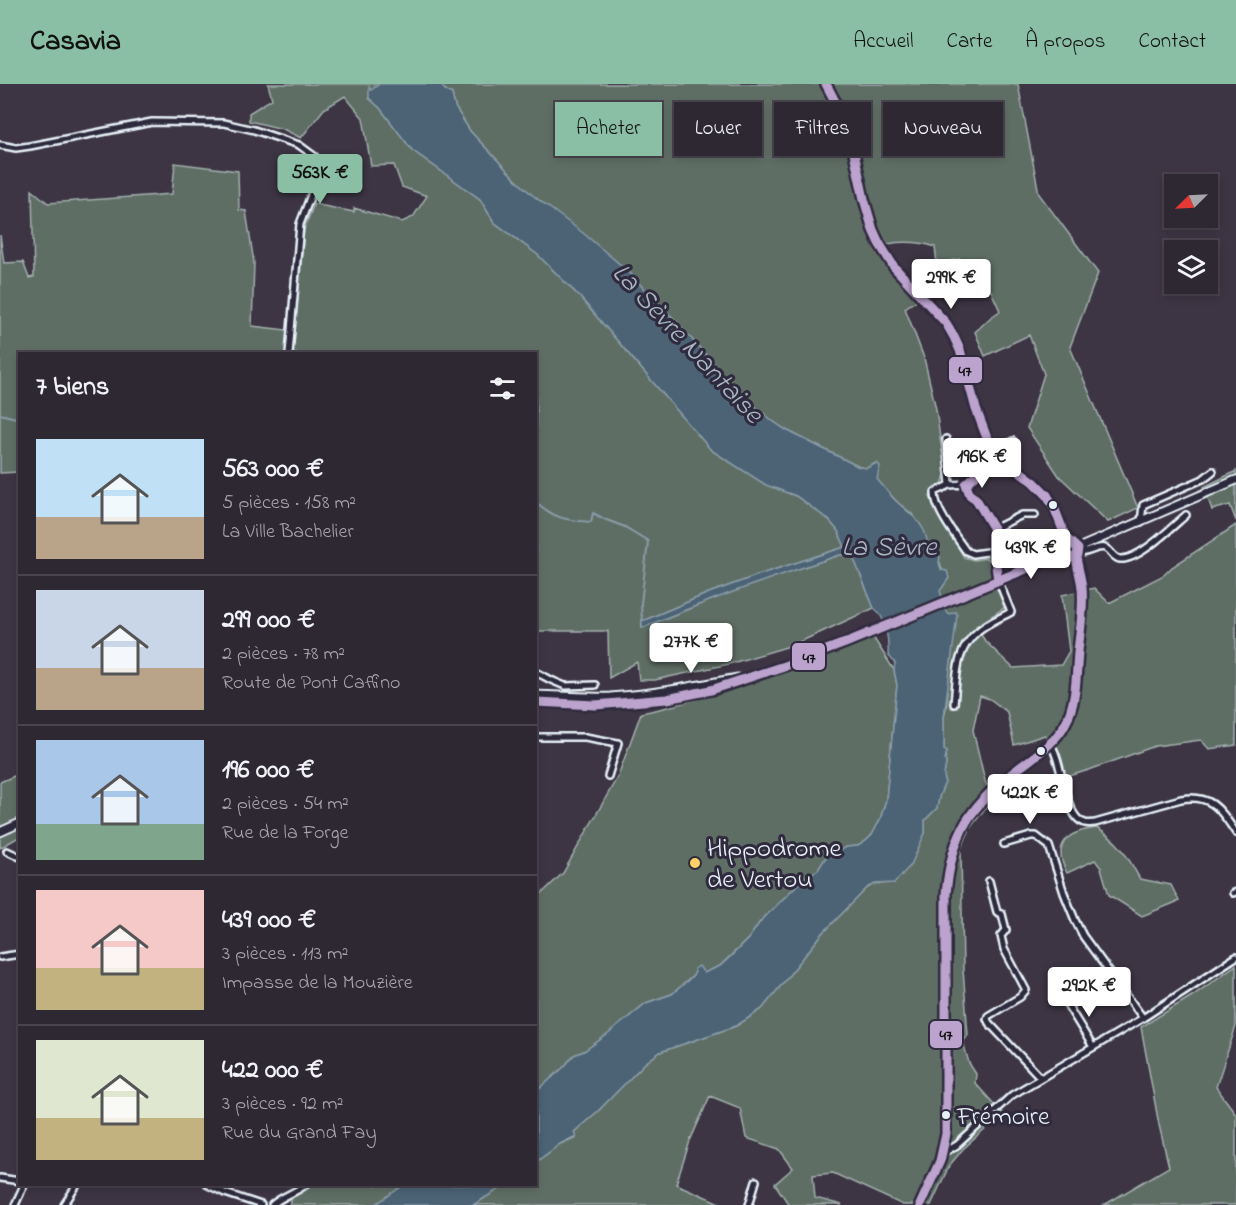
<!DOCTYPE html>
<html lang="fr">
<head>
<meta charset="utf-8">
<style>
  body { margin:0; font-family:"Indie Flower",sans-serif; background:#36303b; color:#f1f3f6; height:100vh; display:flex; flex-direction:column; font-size:22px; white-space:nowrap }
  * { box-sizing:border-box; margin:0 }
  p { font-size:20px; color:#a7a6ac }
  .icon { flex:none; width:33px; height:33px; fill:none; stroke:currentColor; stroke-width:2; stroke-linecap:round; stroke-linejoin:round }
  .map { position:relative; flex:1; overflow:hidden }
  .sheet { position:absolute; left:18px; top:268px; width:519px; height:834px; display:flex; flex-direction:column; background:#2e2833; border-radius:0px; box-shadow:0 3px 9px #0003,0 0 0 2px #49444e }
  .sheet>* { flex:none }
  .banner { position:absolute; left:555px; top:18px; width:570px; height:54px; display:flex; gap:12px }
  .needle { width:39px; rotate:246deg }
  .controls { position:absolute; left:1164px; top:90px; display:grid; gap:12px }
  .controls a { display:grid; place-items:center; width:54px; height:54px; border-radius:0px; background:#2e2833; box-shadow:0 3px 9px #0003,0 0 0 2px #49444e; font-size:30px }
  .price { position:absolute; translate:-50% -51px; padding:0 14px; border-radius:6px; background:#fff; color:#222; font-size:20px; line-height:39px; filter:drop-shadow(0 2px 3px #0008) }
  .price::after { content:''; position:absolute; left:50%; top:36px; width:18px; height:14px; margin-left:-9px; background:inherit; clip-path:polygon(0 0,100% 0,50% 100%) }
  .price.active { background:#8abfa5; color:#111 }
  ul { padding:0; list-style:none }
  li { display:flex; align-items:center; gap:18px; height:150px; padding:0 18px }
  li+li { border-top:2px solid #49444e }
  li span { display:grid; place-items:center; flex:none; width:168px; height:120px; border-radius:0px; color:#555 }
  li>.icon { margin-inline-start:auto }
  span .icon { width:72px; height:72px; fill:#fffc; stroke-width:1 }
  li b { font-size:26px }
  h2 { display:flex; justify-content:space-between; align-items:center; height:72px; padding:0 18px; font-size:26px }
  .chip { padding:0 21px; border-radius:0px; background:#2e2833; box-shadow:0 3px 9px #0003,0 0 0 2px #49444e; font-size:21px; line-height:54px }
  .chip.active { background:#8abfa5; color:#111 }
  header { display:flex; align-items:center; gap:36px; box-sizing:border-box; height:84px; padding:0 30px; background:#8abfa5; color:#111 }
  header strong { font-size:28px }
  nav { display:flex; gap:33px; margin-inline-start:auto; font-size:21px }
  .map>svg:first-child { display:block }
</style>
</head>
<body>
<header>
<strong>Casavia</strong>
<nav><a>Accueil</a><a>Carte</a><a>À propos</a><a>Contact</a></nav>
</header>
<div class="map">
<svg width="1236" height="1121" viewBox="0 0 1236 1121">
  <rect width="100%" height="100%" fill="#3d3544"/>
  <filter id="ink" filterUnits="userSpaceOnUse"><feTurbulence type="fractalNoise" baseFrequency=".0167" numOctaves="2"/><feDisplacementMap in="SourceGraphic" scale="12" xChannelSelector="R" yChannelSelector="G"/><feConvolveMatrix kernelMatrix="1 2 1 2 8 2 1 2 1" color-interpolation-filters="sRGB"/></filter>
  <g filter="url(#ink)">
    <path fill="#5e6e65" stroke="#a3b0ae" stroke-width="1.5" d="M268,0H378V1L371,7L369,14L380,24L412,66L480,115L494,138L538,171L579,212L711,366L767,401L796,412L829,436L838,447L845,463L767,488L709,509L645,536H642V544L740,504L840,471L852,470L874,524L793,561L729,580L655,596H639L637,578L609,594L608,547H536V270H20L19,388L0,389V151L4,179L23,178L29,194L34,193L32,106L48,119L172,110L175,79L238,87L239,126L246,127L254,179L252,242L295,247L304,145L314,120L354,128V124L402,138L413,133L427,112L402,103L394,81L371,82L363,34L345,12L324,25L301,54L283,45L249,37V29L272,15Z
      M440,0H1018L1039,110L1098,189L1070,263L1138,424L1108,438L1059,392L1027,344L1044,290L1029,251L985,272L975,248L991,233L1000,227L991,207L964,194L960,175L937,180L935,163C921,157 891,156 877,164C886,184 901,200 917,216L905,224L924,274L936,325L945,391L942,400L933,404L930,413L964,473L974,476L987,474L1006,523L976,542L985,557L1013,584L1061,581L1069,567L1062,511L1094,504L1109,519L1164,491L1172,483L1236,441V661L1209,665L1201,656L1155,662L1089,686L1066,693L1058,670L1045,651L1014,661L1007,628L990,615L980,612L973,646L985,697L993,714L971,743L961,765L963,885L968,951L963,958L969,979L976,990L975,999L1003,1030L963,1065L949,1082L931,1121H903L833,1089L813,1091L815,1114L842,1121H789L775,1100L793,1084L779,1065L746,1054L740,1024L710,1012L690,1057L676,1100L724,1121H473L506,1101H536V1078L560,1060L576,1053L574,1048L599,1026L645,979L660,968L736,942L762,925L822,850L867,804L875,800L894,799L925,749V736L937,724L939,713L945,698L944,691L946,679L945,675L947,667L944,665V633L947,619L949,530L946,528L940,507L942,486L937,469L927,460L912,430L897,418L876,395V379L867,384L859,383L786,346L774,338L741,311L673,234L644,205L629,188L531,110L516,96L470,47L455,23L452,10L445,6Z
      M1236,387V437L1230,421L1212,426L1204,403Z
      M873,553L894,586L897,601L886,716L880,736L872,751L866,757L858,762L847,763L826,773L818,786L804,794L760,838L749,854L720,882L704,889L695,888L693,892L672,910L646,919L607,951L584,967L574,971L564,983L536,1008V815L563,789L618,692L641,629C664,625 686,618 708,612C765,596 819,575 873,553Z
      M19,690V753L0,764V698Z
      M1097,744C1122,760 1126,770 1140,795L1171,801L1179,817L1142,832L1109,811L1101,784L1095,776L1067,789C1051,759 1069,747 1097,744Z
      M1236,881V942L1216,1003L1236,1030V1121H1104L1169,1083L1159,1041L1141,943L1192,912Z
      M296,1101H404L375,1121H290Z"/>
    <path fill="#4b6374" stroke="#8a9ca9" stroke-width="1.5" d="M378,0H440L445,6L452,10L455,23L470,47L516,96L531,110L583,149L629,188L644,205L673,234L741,311L774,338L786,346L859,383L867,384L877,379L880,382L877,395C883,402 889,410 896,417C909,429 927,440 927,460L940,473L939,478L941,486L947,487L949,494L940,507L946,528L949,530L956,528L957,531L944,633V665L947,667L945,675L946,679L944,691L945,698L939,713L937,724L925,736V749L911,781L894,799L875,800L867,804L822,850L762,925L736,942L660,968L645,979L599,1026L574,1048L576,1052L560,1060L536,1078V1008L564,983L574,971L584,967L607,951L646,919L672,910L693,892L695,888L694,885L699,882L704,889L720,882L730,873L749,854L760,838L804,794L818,786L826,773L847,763L858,762L866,757L872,751L880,736L886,716L897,601L894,586L895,579L888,571C889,557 886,532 874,524L852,470L840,471C773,493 707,516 642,544V536H645L709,509L767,488L845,463L838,447L829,436L796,412L766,401L711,366L579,212L538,171L494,138L480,115L412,66L380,24L369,14V3L371,6L378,1Z
      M404,1101H506L473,1121H375Z"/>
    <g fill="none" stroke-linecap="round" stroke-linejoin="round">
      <path stroke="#8a9ca9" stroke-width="2" d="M0,330L20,335
        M536,418C555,435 565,436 591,438L593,429L604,435L625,443L648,457L641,520L642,536"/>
      <g stroke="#e8f1f8" stroke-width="10">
        <path id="minor" d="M0,61L16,64L30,62L152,38L224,39L254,46L299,61L314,72L320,79V87L300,140L289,270
          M946,355L950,401
          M966,400L950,401L935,408C934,425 956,453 966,467L973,470L994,467
          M1141,438L1143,421L1203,395L1213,387
          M994,445L1022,431H1035
          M1078,469C1087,470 1098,461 1105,464C1111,466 1113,474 1120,475C1138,477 1172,443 1186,431
          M536,588L551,596L565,602L595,601
          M954,620C957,592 955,566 978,547C987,539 1000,534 1011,528L997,493L994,445L976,415L970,411L966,400L975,392L994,367L1013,357
          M536,653H585L618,659L608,692
          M1050,660C1063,674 1063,734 1085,739C1088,740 1092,739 1095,739L1181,715C1212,710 1220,725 1236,749
          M1004,760L1031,752H1036L1049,762L1064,809L1075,836L1083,852L1143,934
          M7,767L20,773
          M989,797L997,828L1002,830L1006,846L1001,852L1004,865L1026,906L1020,913L988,932L987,935L989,939L1041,994
          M1233,809L1236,808
          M0,873L20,870
          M1065,917L1093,963
          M943,1068L947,1067L957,1061L1012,1011L1143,934L1236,873
          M0,1094L20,1097
          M208,1101L225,1109L261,1121
          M15,1121L24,1101
          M64,1121L77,1101
          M272,1121C282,1112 295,1109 305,1101
          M749,1121L756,1097"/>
      </g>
      <g stroke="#e8f1f8" stroke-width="11">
        <path id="tertiary" d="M826,0L838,23L851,55L864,115L873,146L879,159L887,174L902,193L946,239L960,266L976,325L990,362L999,372L1034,398L1047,411L1054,423L1066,454L1067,461
          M1078,467L1083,462L1236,396
          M536,611C560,612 585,614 610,613C653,610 696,602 738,594
          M536,618L595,621L667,615L711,606L787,581L845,559L1055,473L1064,468L1067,461L1071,459
          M0,748L20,739
          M920,1121L940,1077L946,1050V810C949,749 971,720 1019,684C1036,671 1054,659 1065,640C1077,619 1076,591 1078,568C1080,547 1083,525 1082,504C1081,493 1077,483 1076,472"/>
      </g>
      <use href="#minor" stroke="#2f2a3d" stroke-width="5"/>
      <use href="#tertiary" stroke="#2f2a3d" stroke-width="7"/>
      <g stroke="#2f2a3d" stroke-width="14">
        <path id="bus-1" d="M994,367L975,392L966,400L970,411L976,415L994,445V467L998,496
          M536,618L595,621L667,615L711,606L787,581L845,559L1055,473L1066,472L1072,474L1077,471L1078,465L1066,454L1054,423L1047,411L1034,398L999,372L990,362L976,325L960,266L954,253L946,239L894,183L879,159L873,146L864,115L851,55L838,23L826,0
          M920,1121L940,1077L946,1050V810C952,747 970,722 1019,684C1036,671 1055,659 1065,640C1077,618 1076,592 1078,568C1080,547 1084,525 1082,504C1081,493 1077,483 1076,472"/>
      </g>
      <use href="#bus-1" stroke="#bca3ce" stroke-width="9"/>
    </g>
  </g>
  <g fill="#e8f1f8" stroke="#2f2a3d" stroke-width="2">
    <circle cx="1053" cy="421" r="5"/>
    <circle cx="1041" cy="667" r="5"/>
    <circle cx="946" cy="1031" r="5"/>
  </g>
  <circle fill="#ffd166" stroke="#2f2a3d" stroke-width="2" cx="695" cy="779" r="6"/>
  <g text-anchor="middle" stroke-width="6" stroke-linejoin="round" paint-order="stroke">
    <g font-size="26" fill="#e8f1f8" stroke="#2f2a3d" text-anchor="start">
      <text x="957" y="1040">Frémoire</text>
    </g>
    <g font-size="27" fill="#e8f1f8" stroke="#2f2a3d" text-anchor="start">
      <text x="707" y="772">Hippodrome<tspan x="707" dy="31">de Vertou</tspan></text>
    </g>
    <g font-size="28" font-style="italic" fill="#a9b8c3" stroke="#2f2a3d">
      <text transform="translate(689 258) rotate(47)" y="10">La Sèvre Nantaise</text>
      <text x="889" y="471">La Sèvre</text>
    </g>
  </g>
  <g stroke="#2f2a3d" stroke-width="2">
    <rect x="948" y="272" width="35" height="28" rx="6" fill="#bca3ce"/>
    <rect x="791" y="558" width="35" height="29" rx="6" fill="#bca3ce"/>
    <rect x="929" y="936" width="34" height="29" rx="6" fill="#bca3ce"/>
  </g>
  <g font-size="16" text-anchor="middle" font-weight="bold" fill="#111">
    <text x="965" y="292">47</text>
    <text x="809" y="579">47</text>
    <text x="946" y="956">47</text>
  </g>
</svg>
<div class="controls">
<a><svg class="needle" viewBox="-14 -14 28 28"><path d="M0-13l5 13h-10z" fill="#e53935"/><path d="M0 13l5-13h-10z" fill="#a7a6ac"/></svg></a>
<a><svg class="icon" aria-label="layers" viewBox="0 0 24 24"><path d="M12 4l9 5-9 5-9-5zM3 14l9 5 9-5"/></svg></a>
</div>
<b class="price active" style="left:320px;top:121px">563K €</b>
<b class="price" style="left:951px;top:226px">299K €</b>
<b class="price" style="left:982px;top:405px">196K €</b>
<b class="price" style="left:1031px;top:496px">439K €</b>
<b class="price" style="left:691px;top:590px">277K €</b>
<b class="price" style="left:1030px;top:741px">422K €</b>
<b class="price" style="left:1089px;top:934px">292K €</b>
<div class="banner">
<a class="chip active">Acheter</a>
<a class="chip">Louer</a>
<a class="chip">Filtres</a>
<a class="chip">Nouveau</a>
</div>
<section class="sheet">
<h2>7 biens<svg class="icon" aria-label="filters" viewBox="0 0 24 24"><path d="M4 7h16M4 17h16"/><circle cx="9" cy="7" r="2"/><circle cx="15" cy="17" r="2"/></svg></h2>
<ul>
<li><span style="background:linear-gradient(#bfe0f5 65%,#b9a48a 0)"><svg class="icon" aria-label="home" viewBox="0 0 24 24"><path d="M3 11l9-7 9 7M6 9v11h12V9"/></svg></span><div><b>563 000 €</b><p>5 pièces · 158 m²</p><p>La Ville Bachelier</p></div></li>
<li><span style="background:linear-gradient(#c9d6e8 65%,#b9a48a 0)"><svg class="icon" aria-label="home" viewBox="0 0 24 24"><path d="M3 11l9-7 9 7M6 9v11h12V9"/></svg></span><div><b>299 000 €</b><p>2 pièces · 78 m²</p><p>Route de Pont Caffino</p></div></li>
<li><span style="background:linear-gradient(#a9c7e8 70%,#7fa58c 0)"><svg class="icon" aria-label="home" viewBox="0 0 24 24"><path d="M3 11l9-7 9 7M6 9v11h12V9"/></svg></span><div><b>196 000 €</b><p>2 pièces · 54 m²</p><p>Rue de la Forge</p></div></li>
<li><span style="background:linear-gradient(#f6c9c9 65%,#c2b280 0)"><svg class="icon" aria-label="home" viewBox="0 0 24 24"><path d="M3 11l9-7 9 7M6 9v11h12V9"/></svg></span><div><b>439 000 €</b><p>3 pièces · 113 m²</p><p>Impasse de la Mouzière</p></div></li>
<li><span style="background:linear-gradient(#dfe7d0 65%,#c2b280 0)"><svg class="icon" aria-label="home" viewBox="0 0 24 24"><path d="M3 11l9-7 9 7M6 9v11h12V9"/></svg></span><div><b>422 000 €</b><p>3 pièces · 92 m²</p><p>Rue du Grand Fay</p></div></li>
</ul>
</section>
</div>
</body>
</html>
